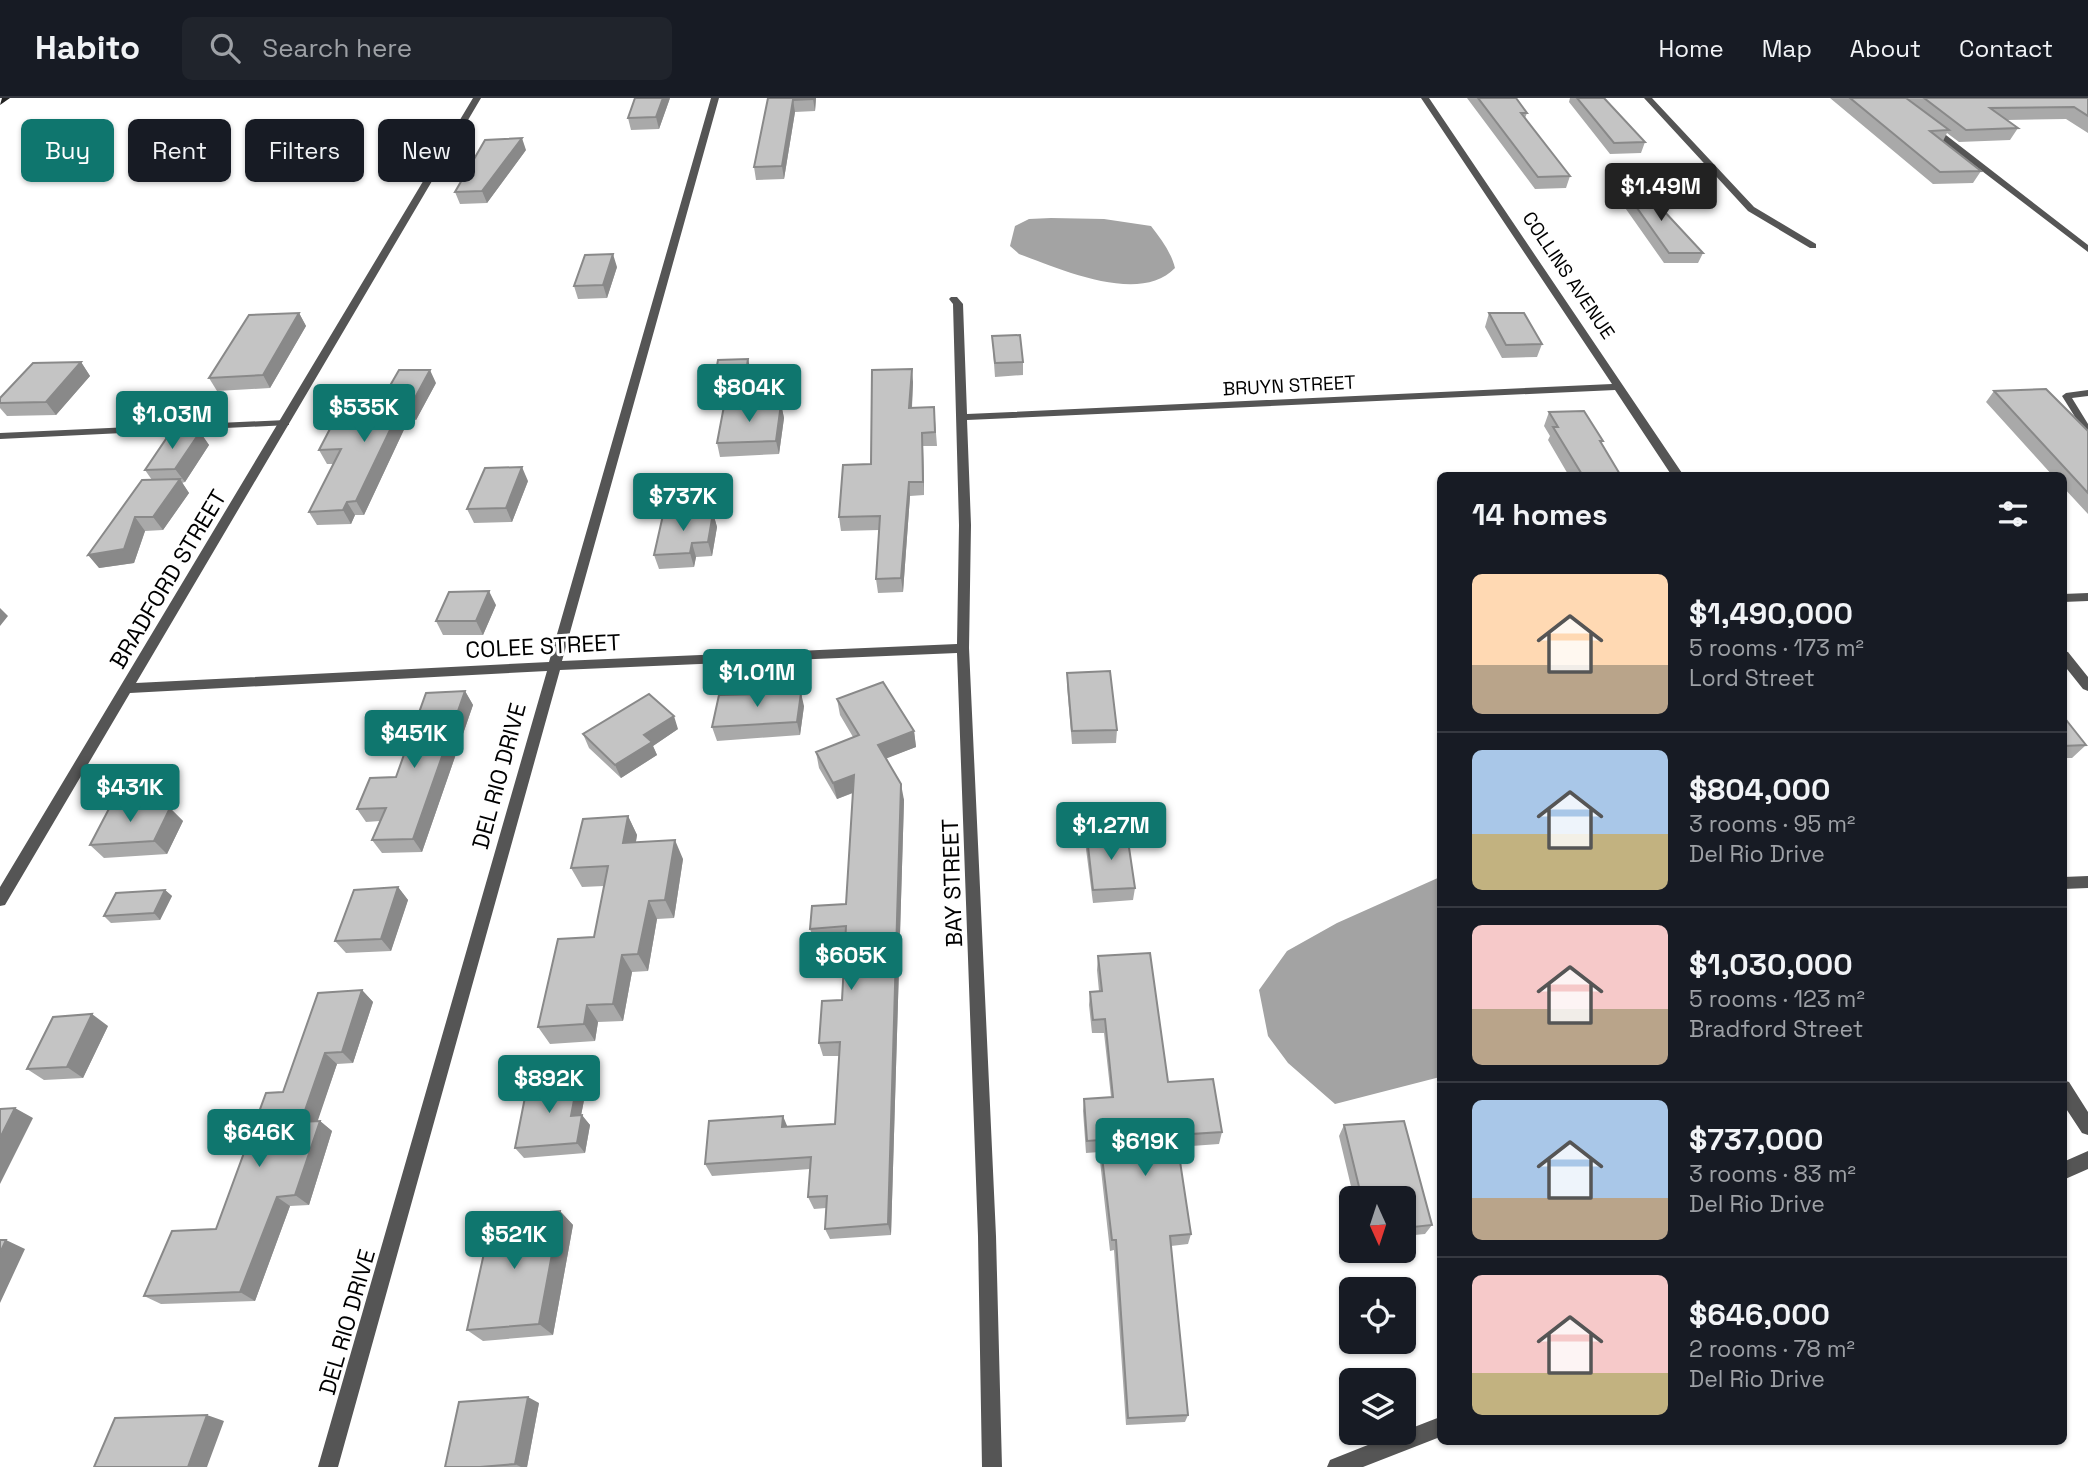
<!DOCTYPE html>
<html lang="en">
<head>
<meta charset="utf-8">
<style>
  body { margin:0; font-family:"Space Grotesk",sans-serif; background:#20242c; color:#f1f3f6; height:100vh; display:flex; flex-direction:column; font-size:26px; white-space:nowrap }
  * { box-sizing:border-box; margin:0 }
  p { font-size:23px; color:#9ea1a6 }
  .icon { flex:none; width:38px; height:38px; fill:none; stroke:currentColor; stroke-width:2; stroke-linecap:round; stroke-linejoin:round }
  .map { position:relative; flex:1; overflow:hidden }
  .side { position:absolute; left:1437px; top:374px; width:630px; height:973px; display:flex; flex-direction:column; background:#171b24; border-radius:10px; box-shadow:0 2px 5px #0004 }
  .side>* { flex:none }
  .banner { position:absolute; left:21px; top:21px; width:665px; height:63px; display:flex; gap:14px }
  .needle { width:46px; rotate:177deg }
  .controls { position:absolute; left:1339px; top:1088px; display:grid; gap:14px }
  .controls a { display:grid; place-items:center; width:77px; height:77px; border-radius:10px; background:#171b24; box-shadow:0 2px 5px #0004; font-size:35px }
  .price { position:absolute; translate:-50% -60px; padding:0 16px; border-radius:7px; background:#0f766e; color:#fff; font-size:23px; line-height:46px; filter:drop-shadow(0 2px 4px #0008) }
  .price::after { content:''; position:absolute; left:50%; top:42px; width:21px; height:16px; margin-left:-10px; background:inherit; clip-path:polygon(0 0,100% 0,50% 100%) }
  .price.current { background:#222; color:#fff }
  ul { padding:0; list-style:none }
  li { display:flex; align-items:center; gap:21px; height:175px; padding:0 35px }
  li+li { border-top:2px solid #363941 }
  li span { display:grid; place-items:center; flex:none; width:196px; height:140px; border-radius:10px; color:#555 }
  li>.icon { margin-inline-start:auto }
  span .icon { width:84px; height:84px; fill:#fffc; stroke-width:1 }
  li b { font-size:30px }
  h2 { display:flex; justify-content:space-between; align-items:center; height:84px; padding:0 35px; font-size:30px }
  .tag { padding:0 24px; border-radius:10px; background:#171b24; box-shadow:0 2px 5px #0004; font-size:24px; line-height:63px }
  .tag.current { background:#0f766e; color:#fff }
  header { display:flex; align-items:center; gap:42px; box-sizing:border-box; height:98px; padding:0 35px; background:#171b24; border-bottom:2px solid #363941 }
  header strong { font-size:33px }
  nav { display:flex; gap:38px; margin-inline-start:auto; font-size:24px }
  .search { width:490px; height:63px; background:#20242c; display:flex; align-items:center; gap:18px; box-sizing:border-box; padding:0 24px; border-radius:10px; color:#9ea1a6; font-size:26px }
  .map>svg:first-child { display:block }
</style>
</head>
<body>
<header>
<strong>Habito</strong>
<div class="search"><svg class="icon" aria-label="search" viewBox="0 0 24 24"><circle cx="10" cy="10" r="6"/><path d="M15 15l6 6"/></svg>Search here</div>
<nav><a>Home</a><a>Map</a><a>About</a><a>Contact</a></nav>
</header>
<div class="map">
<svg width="2088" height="1369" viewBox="0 0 2088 1369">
  <rect width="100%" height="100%" fill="#fff"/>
  <path fill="#a3a3a3" d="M1051,120L1104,121L1151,128C1161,141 1171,154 1175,170C1140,207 1060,171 1019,156L1010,148L1015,128L1029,121Z
    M1440,779V979L1335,1006L1288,965L1268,938L1259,892L1287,853L1337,825Z"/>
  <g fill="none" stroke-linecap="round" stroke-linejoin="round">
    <path fill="#555" fill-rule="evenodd" d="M2088,292V298L2072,300L2088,326V336L2085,335L2062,298L2066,295Z
      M286,322L289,323V327L0,341V335Z"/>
    <path fill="#555" fill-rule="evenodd" d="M473,0H481L136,585L549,564L711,0H719L562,563L957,546L959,427L953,206L949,201L951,199H957L963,206L967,316L1612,286L1421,0H1429L1684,378H1672L1615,292L967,322L971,427L969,550L996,1138L1002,1369H982L978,1138L957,555L560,572L338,1369H318L547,573L130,595L5,807L0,808V789Z
      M1644,0H1652L1754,109L1816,146V150H1810L1748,113Z
      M1927,27H1933L2088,147V154L1927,31Z
      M2088,495V503L2063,504V496Z
      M2063,553L2068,554L2088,579V593L2083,591L2063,566Z
      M2088,778V790L2063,791V779Z
      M2063,982L2069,984L2088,1014V1037L2082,1035L2063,1006Z
      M2088,1053V1071L2063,1082V1064Z
      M1440,1319V1339L1363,1369H1327L1330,1362L1398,1335H1404V1333Z"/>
    <path fill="#222" fill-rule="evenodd" d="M2,0H10L0,7Z"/>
  </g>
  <path fill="#a9a9a9" d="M670,0L659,31L631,32L628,20Z
    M768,0H816L815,13L795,14L784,81L756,82L754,69Z
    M1467,0H1516L1527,15L1525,20L1570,78L1566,90L1535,91Z
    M1570,0H1604L1645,44L1641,55L1610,56L1569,4Z
    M1830,0H2088V35L2066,21L2006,22L2018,30L2010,42L1959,44L1947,35L1943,43L1981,73L1973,85L1933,86Z
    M526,52L487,105L460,106L455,94Z
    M1625,93L1703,155L1698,165H1664L1621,104Z
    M617,169L607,200L578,201L574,188Z
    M299,215L306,228L270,290L217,293L209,280Z
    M1489,215L1542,246L1537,259L1502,260L1485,229Z
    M992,238L1023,264V277L995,279Z
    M81,264L90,278L56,317L7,318L0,310V300Z
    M751,274L747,303L716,304L713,290Z
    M913,284L912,310L934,309L937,348H923L924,397L910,398L903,494L878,495L876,481L879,432L841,433L839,419L871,366Z
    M436,285L416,322L408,323L364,417H355L351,426L317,427L309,414L333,366H327L319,352L368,326Z
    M1994,293L2088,333V416L2063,389V378H2053L1986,304Z
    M781,306L784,320L779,356L720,359L717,345Z
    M1549,314L1603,343L1601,346L1621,378H1569L1548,342L1550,338L1544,328Z
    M200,334L209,347L185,384L182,385L189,395L163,432L145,433L134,465L99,470L152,382L145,372Z
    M528,383L512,424L474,425L467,411Z
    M713,415L717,429L712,458L696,459L694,469L659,471L654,457Z
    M496,507L483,537H443L436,523Z
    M1067,575L1117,632L1116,645L1072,646L1067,588Z
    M465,593L473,607L422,754L382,755L372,742L380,723L366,724L357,711L396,679Z
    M837,601L914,633L916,649L886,660L904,702L891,1137L830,1141L825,1131L826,1110L814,1111L808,1099L810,1071L712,1078L705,1066L787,1029L835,1026L839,958H823L819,945L842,902L845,843L815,845L810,831L846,806L853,695L837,701L819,670L816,654L853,639L840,617Z
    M804,608L800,637L717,643L712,629Z
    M2063,624L2086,647L2072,660H2063Z
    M678,631L653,648L657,657L621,680L589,650L583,636Z
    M152,703L160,710H170L183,723L167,756L104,760L90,747Z
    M628,718L637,737L636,744L683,761L674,820L657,821L648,873L632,874L623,923L598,924L595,943L550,946L538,929L594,839L604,788L582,789L571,770Z
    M1087,739L1135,790L1133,802L1093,805L1086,751Z
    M398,789L408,802L391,853L346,855L335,843Z
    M165,792L172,798L160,822L111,825L104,818Z
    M1098,858L1168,984L1222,1034L1219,1046L1178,1049L1191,1136L1188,1146L1171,1148L1188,1317L1185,1324L1126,1327L1114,1152L1110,1153L1099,1054L1086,1055L1083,1013L1084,1001L1111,999L1104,935H1092L1089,907L1090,894L1099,893L1097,872Z
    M362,892L373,904L353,965L337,966L317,1023H320L332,1033L309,1107L290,1108L255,1203L161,1206L144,1198L216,1131L283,994Z
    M108,928L83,980L44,982L27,971Z
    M586,992L581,1017L590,1027L585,1055L524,1060L515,1050Z
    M1344,1027L1432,1127L1425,1136L1404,1138V1101H1354L1339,1038Z
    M560,1113L573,1127L553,1237L483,1243L467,1232Z
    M539,1305L527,1369H445Z"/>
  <path fill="#898989" d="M663,0H670L659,31L656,19Z
    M813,0H816L815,13L813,1Z
    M793,2L795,14L784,81L782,68Z
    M522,40L526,52L487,105L482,93Z
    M613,156L617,169L607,200L603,187Z
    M299,215L306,228L270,290L263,277Z
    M748,261L751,274L747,303L744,289Z
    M81,264L90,278L56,317L46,304Z
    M912,271L913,284L911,324L909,310Z
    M430,272L436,285L416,322L410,309Z
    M781,306L784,320L779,356L776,343Z
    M401,309L408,323L364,417L356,403Z
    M200,334L209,347L185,384L175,371Z
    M922,335L923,348L924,397L923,384Z
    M522,369L528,383L512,424L506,410Z
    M180,381L189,395L163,432L153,419Z
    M909,384L910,398L903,494L901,480Z
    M347,404L355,417L351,426L343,412Z
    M713,415L717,429L712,458L708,444Z
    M135,419L145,433L134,465L99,470L88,457Z
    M692,445L696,459L694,469L690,455Z
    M489,493L496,507L483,537L476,523Z
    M0,510L8,518L0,528Z
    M465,593L473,607L422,754L413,741Z
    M801,595L804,608L800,637L797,624Z
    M674,618L678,631L653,648L657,657L621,680L615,667L644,637Z
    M914,633L916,649L880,663L878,647Z
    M854,677L857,693L837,701L833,685Z
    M901,686L904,702L891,1137L888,1126Z
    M152,703L165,716L148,711Z
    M170,710L183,723L167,756L154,743Z
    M628,718L637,737L632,764L623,745Z
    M675,742L683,761L674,820L665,802Z
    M398,789L408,802L391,853L381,841Z
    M165,792L172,798L160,822L154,815Z
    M649,803L657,821L648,873L638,856Z
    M622,857L632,874L623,923L613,906Z
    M362,892L373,904L353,965L342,954Z
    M587,907L598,924L595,943L584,926Z
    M92,916L108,928L83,980L67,969Z
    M325,955L337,966L314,1034L301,1024Z
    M578,981L586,992L579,1028L571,1018Z
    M15,1010L33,1020L0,1086V1040Z
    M582,1017L590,1027L585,1055L577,1045Z
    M783,1018L788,1030L782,1029Z
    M320,1023L332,1033L309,1107L295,1097Z
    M277,1099L290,1108L255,1203L240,1194Z
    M560,1113L573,1127L553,1237L539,1226Z
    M6,1142L25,1151L0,1205V1155Z
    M528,1299L539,1305L527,1369H521L515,1366Z
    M207,1317L224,1323L207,1369H188Z"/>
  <path fill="#c4c4c4" stroke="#898989" stroke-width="2" d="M635,0H663L656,19L628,20Z
    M768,0H813V1L793,2L782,68L754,69Z
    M1478,0H1516L1527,15H1521L1570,78L1538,79Z
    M1577,0H1604L1645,44L1614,45Z
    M1850,0H1906L1949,32L1930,33L1981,73L1940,74Z
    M1924,0H2088V18L2074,9L1990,10L2018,30L1966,32Z
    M522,40L482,93L455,94L485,42Z
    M1637,84L1703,155H1669L1625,93Z
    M613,156L603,187L574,188L585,157Z
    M299,215L263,277L209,280L249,217Z
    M1489,215H1524L1542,246L1506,247Z
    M1020,237L1023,264L995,265L992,238Z
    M748,261L744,289L713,290L718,262Z
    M81,264L46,304L0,305V300L33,265Z
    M912,271L909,310L934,309L935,334L922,335L923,384H909L901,480L876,481L880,418L839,419L843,367L871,366L872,272Z
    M399,272H430L410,309H401L356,403L347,404L343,412L309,414L341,351L319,352L332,327L368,326Z
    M2046,291L2088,333V395L1994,293Z
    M781,306L776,343L717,345L724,308Z
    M1584,313L1603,343H1600L1621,378H1583L1553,329H1558L1549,314Z
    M200,334L175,371L145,372L170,335Z
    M522,369L506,410L467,411L485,370Z
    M1780,375L1783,378H1753L1752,376Z
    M180,381L153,419H135L124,451L88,457L142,382Z
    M713,415L708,444L692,445L690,455L654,457L663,417Z
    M489,493L476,523H436L449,494Z
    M1110,573L1117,632L1072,633L1067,575Z
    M883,584L914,633L878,647L901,686L888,1126L825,1131L827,1098L808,1099L811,1059L705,1066L709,1023L783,1018L782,1029L835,1026L840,944L819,945L822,903L842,902L846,828L810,831L812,808L846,806L854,677L833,685L816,654L859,637L837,601Z
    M465,593L413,741L372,742L386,710L357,711L370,680L396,679L426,595Z
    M801,595L797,624L712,629L719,597Z
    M649,596L674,618L644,637L652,644L615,667L583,636Z
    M2067,623L2086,647L2063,648V624Z
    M152,703L148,711L170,710L154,743L90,747L112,705Z
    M628,718L623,745L675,742L665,802L649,803L638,856L622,857L613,906L587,907L584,926L538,929L558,841L594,839L608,768L571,770L583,721Z
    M1127,736L1135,790L1093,792L1087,739Z
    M398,789L381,841L335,843L354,792Z
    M165,792L154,815L104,818L116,795Z
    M1150,855L1168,984L1213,981L1222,1034L1176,1037L1191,1136L1170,1138L1188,1317L1128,1320L1116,1142H1112L1100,1042L1087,1043L1084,1001L1113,999L1105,921L1093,922L1090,894L1102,893L1098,858Z
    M362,892L342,954L325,955L301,1024L320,1023L295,1097L277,1099L240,1194L144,1198L172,1133L216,1131L266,995L283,994L318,895Z
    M92,916L67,969L27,971L53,919Z
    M578,981L571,1018L582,1017L577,1045L515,1050L528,984Z
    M15,1010L0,1040V1011Z
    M1404,1023L1432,1127L1404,1130V1101H1362L1344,1027Z
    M560,1113L539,1226L467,1232L492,1119Z
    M0,1142H6L0,1155Z
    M528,1299L515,1366L480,1369H445L459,1304Z
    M207,1317L188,1369H94L115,1320Z"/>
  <g text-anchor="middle" stroke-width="6" stroke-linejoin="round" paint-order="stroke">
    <g font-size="19" fill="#000" stroke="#fff">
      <text transform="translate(1569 177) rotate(56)" y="7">COLLINS AVENUE</text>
      <text transform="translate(1289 287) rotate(-3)" y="7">BRUYN STREET</text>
    </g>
    <g font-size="23" fill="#000" stroke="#fff">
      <text transform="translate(168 481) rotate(-59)" y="8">BRADFORD STREET</text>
      <text transform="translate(543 548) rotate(-3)" y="8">COLEE STREET</text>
      <text transform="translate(499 678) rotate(-75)" y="8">DEL RIO DRIVE</text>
      <text transform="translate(952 785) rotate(-92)" y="8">BAY STREET</text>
      <text transform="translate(347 1224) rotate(-74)" y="8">DEL RIO DRIVE</text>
    </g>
  </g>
</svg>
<div class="controls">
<a><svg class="needle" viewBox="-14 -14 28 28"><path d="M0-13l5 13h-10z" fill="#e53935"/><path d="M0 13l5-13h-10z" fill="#9ea1a6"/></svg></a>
<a><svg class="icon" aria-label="locate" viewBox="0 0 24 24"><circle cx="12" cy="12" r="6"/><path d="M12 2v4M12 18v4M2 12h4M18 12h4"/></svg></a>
<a><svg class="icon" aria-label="layers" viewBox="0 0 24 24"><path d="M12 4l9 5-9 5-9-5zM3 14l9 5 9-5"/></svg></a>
</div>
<b class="price current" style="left:1661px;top:125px">$1.49M</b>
<b class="price" style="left:749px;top:326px">$804K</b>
<b class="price" style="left:364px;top:346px">$535K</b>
<b class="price" style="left:172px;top:353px">$1.03M</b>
<b class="price" style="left:683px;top:435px">$737K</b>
<b class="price" style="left:757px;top:611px">$1.01M</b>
<b class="price" style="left:414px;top:672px">$451K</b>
<b class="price" style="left:130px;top:726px">$431K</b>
<b class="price" style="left:1111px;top:764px">$1.27M</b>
<b class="price" style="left:851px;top:894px">$605K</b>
<b class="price" style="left:549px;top:1017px">$892K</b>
<b class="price" style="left:259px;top:1071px">$646K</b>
<b class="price" style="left:1145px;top:1080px">$619K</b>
<b class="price" style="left:514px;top:1173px">$521K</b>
<div class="banner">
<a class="tag current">Buy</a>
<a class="tag">Rent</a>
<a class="tag">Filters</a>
<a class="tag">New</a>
</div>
<section class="side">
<h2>14 homes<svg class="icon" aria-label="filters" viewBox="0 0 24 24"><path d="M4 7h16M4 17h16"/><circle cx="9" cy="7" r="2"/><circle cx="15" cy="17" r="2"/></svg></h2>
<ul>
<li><span style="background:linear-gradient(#ffd9b3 65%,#b9a48a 0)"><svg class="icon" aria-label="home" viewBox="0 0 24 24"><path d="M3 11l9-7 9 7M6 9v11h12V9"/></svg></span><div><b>$1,490,000</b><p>5 rooms · 173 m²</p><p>Lord Street</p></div></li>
<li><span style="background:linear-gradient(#a9c7e8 60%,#c2b280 0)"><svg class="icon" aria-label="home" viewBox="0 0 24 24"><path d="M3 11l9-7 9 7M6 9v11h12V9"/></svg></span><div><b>$804,000</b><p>3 rooms · 95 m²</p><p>Del Rio Drive</p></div></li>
<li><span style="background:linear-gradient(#f6c9c9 60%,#b9a48a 0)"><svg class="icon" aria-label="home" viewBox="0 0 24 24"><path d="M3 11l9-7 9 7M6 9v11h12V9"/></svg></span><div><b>$1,030,000</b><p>5 rooms · 123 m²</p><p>Bradford Street</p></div></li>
<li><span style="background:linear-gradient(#a9c7e8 70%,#b9a48a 0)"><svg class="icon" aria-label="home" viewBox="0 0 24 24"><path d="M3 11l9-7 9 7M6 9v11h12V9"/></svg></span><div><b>$737,000</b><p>3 rooms · 83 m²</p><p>Del Rio Drive</p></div></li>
<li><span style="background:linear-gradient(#f6c9c9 70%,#c2b280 0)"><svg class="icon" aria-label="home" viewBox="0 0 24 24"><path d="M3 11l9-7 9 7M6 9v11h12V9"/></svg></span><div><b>$646,000</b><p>2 rooms · 78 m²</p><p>Del Rio Drive</p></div></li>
</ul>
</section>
</div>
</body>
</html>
